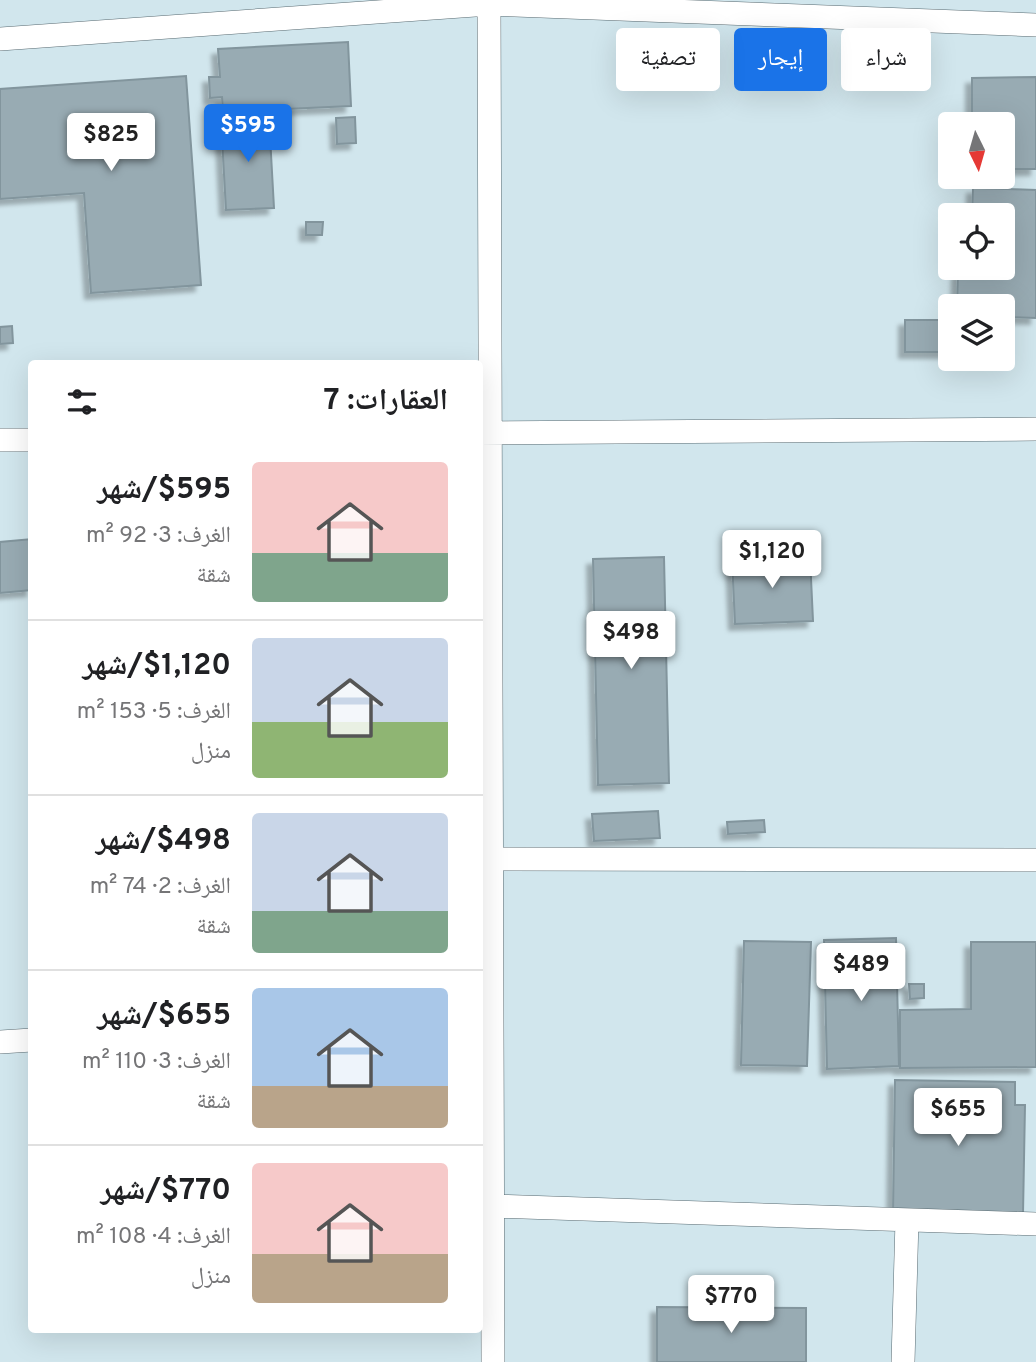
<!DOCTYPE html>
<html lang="ar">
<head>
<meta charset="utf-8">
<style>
  body { margin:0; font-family:Overpass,"Noto Naskh Arabic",sans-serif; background:#f6f6f6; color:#202124; direction:rtl; height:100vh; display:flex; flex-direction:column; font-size:26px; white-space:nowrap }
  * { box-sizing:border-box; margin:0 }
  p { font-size:23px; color:#757577 }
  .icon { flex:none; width:38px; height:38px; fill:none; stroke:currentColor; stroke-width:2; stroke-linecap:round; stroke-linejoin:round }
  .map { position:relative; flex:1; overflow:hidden; direction:ltr }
  .details { position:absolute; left:28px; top:360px; width:455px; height:973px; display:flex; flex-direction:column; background:#fff; border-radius:7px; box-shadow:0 7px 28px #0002; direction:rtl }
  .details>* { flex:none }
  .banner { position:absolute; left:504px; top:28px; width:427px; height:63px; direction:rtl; display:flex; gap:14px }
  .needle { width:46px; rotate:175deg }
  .buttons { position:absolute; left:938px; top:112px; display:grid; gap:14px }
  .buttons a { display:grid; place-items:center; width:77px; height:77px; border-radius:7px; background:#fff; box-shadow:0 7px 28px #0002; font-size:35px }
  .price { position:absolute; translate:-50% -60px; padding:0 16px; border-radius:7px; background:#fff; color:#222; font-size:23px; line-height:46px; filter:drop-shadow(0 2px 4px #0008) }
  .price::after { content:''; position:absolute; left:50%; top:42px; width:21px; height:16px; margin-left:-10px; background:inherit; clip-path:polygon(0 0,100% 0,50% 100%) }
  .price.on { background:#1a73e8; color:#fff }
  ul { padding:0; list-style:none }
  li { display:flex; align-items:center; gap:21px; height:175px; padding:0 35px }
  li+li { border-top:2px solid #e0e0e0 }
  li span { display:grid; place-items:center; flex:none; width:196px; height:140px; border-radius:7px; color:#555 }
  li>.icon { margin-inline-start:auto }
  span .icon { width:84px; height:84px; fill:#fffc; stroke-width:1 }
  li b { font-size:30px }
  h2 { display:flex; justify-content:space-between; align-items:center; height:84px; padding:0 35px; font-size:30px }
  .tag { padding:0 24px; border-radius:7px; background:#fff; box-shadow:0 7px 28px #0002; font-size:24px; line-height:63px }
  .tag.on { background:#1a73e8; color:#fff }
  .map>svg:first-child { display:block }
</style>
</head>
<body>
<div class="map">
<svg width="1036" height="1362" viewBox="0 0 1036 1362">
  <defs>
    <filter id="shadow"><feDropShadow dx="-6" dy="6" stdDeviation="2" flood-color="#0004"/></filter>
  </defs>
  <rect width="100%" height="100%" fill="#d1e6ed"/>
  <path fill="#98abb3" stroke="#82959d" stroke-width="2" filter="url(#shadow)" d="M348,42L351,106L223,112L222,97L210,98L209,77H220L218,49Z
    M186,76L201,285L91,293L84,193L0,199V89Z
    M1036,77V169H1003V124H972V78Z
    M355,117L356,143L337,144L336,118Z
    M269,118L274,208L226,210L221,121Z
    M973,188L1036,190V318L1003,317V306H957L958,272H962V268H1003V215H972Z
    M306,222H323L322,235H306Z
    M905,320H950V352H905Z
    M12,326L13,343L0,344V327Z
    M32,539V590L0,593V542Z
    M664,557L669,783L598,785L593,559Z
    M810,557L813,621L735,624L732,560Z
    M658,811L660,838L594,841L592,814Z
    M764,820L765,832L728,834L727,822Z
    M896,938L899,1066L827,1069L824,940Z
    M744,941L811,942L807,1066L741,1065Z
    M971,942H1036V1067L900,1068V1010L971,1009Z
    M909,984H924V998L910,999Z
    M895,1080L1015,1082V1105H1025L1023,1214L893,1212Z
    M657,1307L806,1308V1362H657Z"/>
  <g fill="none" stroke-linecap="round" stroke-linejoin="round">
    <g stroke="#596b72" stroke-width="24">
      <path id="minor" d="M489,0L493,1362
        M0,39L489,4L1036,25
        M480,433L1036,429
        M0,440H32
        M491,859L1036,860
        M0,1042L32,1040
        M492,1206L1036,1224
        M903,1362L907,1220"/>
    </g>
    <use href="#minor" stroke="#fff" stroke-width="23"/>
  </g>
</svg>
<div class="buttons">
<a><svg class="needle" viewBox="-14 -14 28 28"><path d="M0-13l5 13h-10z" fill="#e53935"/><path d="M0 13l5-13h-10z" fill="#757577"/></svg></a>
<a><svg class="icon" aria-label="locate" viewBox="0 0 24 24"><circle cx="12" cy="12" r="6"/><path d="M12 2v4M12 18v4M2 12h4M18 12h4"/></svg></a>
<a><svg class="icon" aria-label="layers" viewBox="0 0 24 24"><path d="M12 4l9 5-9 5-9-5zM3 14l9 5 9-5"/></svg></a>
</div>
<b class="price on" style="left:248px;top:164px">$595</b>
<b class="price" style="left:111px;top:173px">$825</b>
<b class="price" style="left:772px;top:590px">$1,120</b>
<b class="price" style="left:631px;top:671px">$498</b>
<b class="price" style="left:861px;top:1003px">$489</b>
<b class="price" style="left:958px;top:1148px">$655</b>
<b class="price" style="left:731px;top:1335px">$770</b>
<div class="banner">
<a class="tag">شراء</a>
<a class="tag on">إيجار</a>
<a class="tag">تصفية</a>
</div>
<section class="details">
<h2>العقارات: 7<svg class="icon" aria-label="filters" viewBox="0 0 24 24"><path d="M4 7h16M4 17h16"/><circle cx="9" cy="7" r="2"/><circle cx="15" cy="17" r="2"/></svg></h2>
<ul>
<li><span style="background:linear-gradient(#f6c9c9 65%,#7fa58c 0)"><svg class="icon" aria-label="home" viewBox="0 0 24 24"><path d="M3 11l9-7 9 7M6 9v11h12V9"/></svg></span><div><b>$595/شهر</b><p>الغرف: 3 · 92 m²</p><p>شقة</p></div></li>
<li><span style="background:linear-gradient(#c9d6e8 60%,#8fb573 0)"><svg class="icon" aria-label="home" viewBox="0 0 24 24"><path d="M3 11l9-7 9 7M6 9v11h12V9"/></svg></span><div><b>$1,120/شهر</b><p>الغرف: 5 · 153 m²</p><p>منزل</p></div></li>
<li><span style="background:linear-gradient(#c9d6e8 70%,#7fa58c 0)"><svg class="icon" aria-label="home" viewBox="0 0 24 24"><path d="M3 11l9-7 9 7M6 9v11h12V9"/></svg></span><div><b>$498/شهر</b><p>الغرف: 2 · 74 m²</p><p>شقة</p></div></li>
<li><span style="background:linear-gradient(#a9c7e8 70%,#b9a48a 0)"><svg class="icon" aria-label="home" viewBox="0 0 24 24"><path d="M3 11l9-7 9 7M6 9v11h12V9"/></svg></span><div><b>$655/شهر</b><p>الغرف: 3 · 110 m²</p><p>شقة</p></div></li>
<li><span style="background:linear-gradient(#f6c9c9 65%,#b9a48a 0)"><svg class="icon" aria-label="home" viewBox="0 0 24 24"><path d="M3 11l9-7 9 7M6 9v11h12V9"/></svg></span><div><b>$770/شهر</b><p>الغرف: 4 · 108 m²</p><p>منزل</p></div></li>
</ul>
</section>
</div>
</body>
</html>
